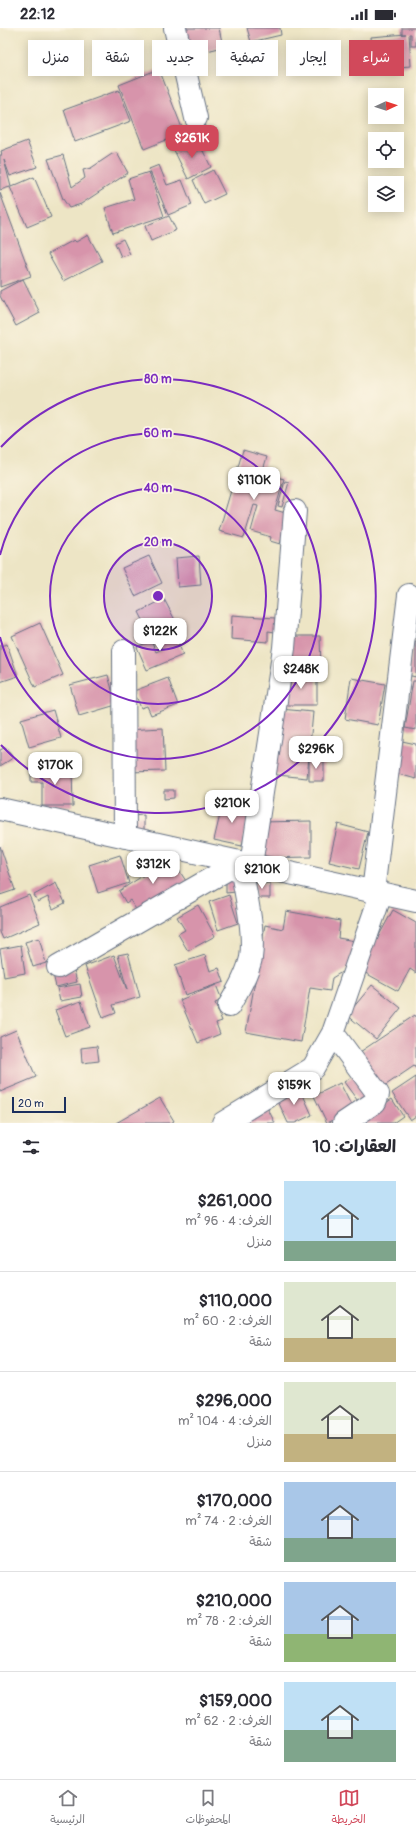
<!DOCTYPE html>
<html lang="ar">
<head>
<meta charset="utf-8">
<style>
  body { margin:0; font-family:Pangolin,"Playpen Sans Arabic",sans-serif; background:#f7f7f7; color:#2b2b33; direction:rtl; height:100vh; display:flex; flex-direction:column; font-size:15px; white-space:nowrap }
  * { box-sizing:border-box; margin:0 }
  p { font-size:13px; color:#7c7c81 }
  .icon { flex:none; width:22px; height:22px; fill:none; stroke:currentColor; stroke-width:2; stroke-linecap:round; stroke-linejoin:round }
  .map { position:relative; height:1095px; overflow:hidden; direction:ltr }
  .sheet { display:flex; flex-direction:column; background:#fff; flex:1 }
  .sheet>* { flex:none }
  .top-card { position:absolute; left:12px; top:12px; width:392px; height:36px; direction:rtl; display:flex; gap:8px }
  .needle { width:26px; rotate:87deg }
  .controls { position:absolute; left:368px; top:60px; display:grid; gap:8px }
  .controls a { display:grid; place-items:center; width:36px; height:36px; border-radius:0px; background:#fff; box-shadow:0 2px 10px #0003; font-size:20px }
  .scale { position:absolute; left:12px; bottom:10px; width:54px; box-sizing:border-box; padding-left:4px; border:2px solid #1b2f5e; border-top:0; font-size:11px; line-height:14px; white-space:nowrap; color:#1b2f5e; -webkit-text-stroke:3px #fcf5e5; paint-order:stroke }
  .price { position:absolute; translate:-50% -34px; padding:0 9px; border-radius:8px; background:#fff; color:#222; font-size:13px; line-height:26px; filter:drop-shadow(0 1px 2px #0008) }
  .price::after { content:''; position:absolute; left:50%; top:24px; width:12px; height:9px; margin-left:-6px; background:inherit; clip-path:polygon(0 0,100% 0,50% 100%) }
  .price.on { background:#d1495b; color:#fff }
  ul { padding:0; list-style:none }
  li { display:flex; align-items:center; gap:12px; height:100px; padding:0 20px }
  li+li { border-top:1px solid #e1e1e2 }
  li span { display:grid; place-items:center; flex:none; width:112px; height:80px; border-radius:0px; color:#555 }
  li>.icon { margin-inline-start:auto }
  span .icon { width:48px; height:48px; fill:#fffc; stroke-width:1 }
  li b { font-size:17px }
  h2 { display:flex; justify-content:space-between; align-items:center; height:48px; padding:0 20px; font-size:17px }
  .chip { padding:0 14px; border-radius:0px; background:#fff; box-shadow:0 2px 10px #0003; font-size:14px; line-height:36px }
  .chip.on { background:#d1495b; color:#fff }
  .status { display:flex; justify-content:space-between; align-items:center; height:28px; padding:0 20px; background:#fff; direction:ltr }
  .status svg { height:11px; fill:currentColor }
  .tabs { display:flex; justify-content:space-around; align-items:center; height:56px; border-top:1px solid #e1e1e2; background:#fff; font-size:11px; color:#7c7c81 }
  .tabs a { display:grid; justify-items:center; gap:2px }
  .tabs .on { color:#d1495b }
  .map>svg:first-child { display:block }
</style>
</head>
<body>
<div class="status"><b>22:12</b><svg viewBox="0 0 49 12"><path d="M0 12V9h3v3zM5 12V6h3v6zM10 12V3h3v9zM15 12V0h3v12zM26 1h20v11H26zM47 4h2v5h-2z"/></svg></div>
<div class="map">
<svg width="416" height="1095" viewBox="0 0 416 1095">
  <rect width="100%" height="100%" fill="#fcf5e5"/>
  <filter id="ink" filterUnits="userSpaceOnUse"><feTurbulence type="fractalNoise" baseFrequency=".025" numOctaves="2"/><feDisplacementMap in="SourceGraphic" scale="8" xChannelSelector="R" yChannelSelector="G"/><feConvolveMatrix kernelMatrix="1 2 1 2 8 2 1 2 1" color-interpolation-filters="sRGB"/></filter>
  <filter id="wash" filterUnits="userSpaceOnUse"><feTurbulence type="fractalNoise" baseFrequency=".012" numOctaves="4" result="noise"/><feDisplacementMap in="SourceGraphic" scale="16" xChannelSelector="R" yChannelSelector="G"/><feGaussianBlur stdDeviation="0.9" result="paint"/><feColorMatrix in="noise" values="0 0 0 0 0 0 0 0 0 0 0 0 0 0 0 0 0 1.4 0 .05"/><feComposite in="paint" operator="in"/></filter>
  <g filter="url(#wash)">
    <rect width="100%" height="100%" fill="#ede5c5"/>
    <g id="blocks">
      <path fill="#d794ab" d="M180,0H219L223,19L187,28Z
        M247,0H280L281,7L251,14Z
        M402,0H416V18H411V6H409L411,38L373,41L371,9L406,6H402Z
        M159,41L184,105L144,121L119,57Z
        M119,62L131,93L75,114L64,82Z
        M197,111L211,139L188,151L174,122Z
        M27,113L37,139L10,148L4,132L11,159L34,149L51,189L27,199L10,159L0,162V127H2L1,123Z
        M117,125L128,145L81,176L69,180L63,171L48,131L63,127L72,159L85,150L83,142L91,140L112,126Z
        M159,137L167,157L182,152L192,177L168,187L149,141Z
        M213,142L225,166L204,176L193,152Z
        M149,144L164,188L113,205L105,180L134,171L128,151Z
        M0,165L31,248L0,259Z
        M169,188L176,202L151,213L145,198Z
        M88,207L102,233L63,253L48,226L74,212L76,214Z
        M123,211L130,226L121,229L115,215Z
        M23,251L40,285L16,298L0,268V263Z
        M243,422L267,429L262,445L284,451L275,482L289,486L280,516L270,513L271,509L251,503L258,478L254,477L244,510L219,503Z
        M285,453L289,454L282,479L278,478Z
        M149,528L162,555L135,568L122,540Z
        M199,528L201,557L178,559L176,530Z
        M164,571L176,594L151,608L139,584Z
        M232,587L275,590V604L268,603V614L231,611Z
        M40,595L63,647L35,659L12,608Z
        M174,604L183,627L147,642L137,619L151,613L156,624L162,621L158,611Z
        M291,608H320L321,642H291Z
        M415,613H416V649L407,647Z
        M7,616L18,648L0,654V618Z
        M290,646H317V677H282L283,662H290Z
        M108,647L116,677L79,688L70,657Z
        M168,650L178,677L151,687L147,678L141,680L134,663Z
        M351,650L385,656L378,697L345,691Z
        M413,653H416V702L405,700Z
        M280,681L313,684L307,750L268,746Z
        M53,682L61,710L29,719L21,691Z
        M163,700L165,743L128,744L126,702Z
        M402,713L416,716V751L395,745Z
        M6,719L13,730L0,738V722Z
        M309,731H324V753H309Z
        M31,741H72L73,778H42V754H31Z
        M164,762H174V770L164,771Z
        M223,774L250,780L242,818L214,812Z
        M144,787V803H131V788Z
        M311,793V829L259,830V794Z
        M338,796L368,804L359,841L329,834Z
        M0,818L15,862L0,867Z
        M120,827L129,855L98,865L89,837Z
        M171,830L186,853L137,883L130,872L126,875L119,863Z
        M235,845L236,864L226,865V846Z
        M56,855L65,875L53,881L48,869L38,874L34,867Z
        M255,855H270V870H255Z
        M29,867L40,895L3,911L0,904V879Z
        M229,867L238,895L218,902L209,874Z
        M198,877L215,908L188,923L178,906L185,902L177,889Z
        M393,882L416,895V945L410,941L398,963L360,942Z
        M286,883L340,893L338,910L355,913L350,939L332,950L330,963L310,960L301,1014L246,1004L265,897L283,901Z
        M39,910L46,935L33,939L25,914Z
        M21,917L25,945L4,949L0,921Z
        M128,925L140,969L113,977L116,985L103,990L85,938L114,927L127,962L118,927Z
        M205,927L210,943L219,940L224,954L185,967L175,937Z
        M74,942L77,954L56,959L53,946Z
        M80,956L82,969L60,973L57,960Z
        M216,957L222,972L215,975L222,993L216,995L220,1006L198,1015L180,972Z
        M372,957L401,980L376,1011L347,987Z
        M81,973L90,999L65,1008L55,982Z
        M415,987L416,989V1041L414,1038L377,1063L354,1028Z
        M16,1002L36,1049L0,1064V1009Z
        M97,1018L99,1033L82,1035L81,1020Z
        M356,1046L371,1068L360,1076L344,1054Z
        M416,1049V1088L410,1092L392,1065Z
        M340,1055L354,1083L327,1095L314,1068Z
        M299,1058L312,1087L295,1095H288L276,1069Z
        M160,1070L174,1093L171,1095H116Z
        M392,1071L403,1088L393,1095H364L361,1091Z
        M266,1077L275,1095H232Z"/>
    </g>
  </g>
  <g filter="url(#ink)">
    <use href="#blocks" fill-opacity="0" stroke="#646f82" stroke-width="1"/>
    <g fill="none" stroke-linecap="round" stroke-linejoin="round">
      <g stroke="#646f82" stroke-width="24">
        <path id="minor" d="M175,0L196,90
          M124,623L125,809
          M0,781L416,873
          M251,837L284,620L295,483
          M373,864L409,567
          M58,939L240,834C245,862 255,903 251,930C247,947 238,962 229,978
          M333,1005L378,1066L375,1074L344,1095
          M223,1095L313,1040L333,1005L381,866"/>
      </g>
      <use href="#minor" stroke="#fff" stroke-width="22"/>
    </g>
  </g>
  <circle cx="158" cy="568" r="54" fill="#7b2cbf" fill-opacity=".12"/>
  <g fill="none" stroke="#7b2cbf" stroke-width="2">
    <circle cx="158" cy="568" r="54"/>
    <circle cx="158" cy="568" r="108"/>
    <path d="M0 527A163 163 0 1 1 0 609"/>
    <path d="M1 419A217 217 0 1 1 1 717"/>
  </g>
  <circle cx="158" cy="568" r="6" fill="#7b2cbf" stroke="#fcf5e5" stroke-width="2"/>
  <g font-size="12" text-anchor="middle" font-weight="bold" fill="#7b2cbf" stroke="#fcf5e5" stroke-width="3.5" stroke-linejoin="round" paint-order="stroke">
    <text x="158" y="355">80 m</text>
    <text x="158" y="409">60 m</text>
    <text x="158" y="464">40 m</text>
    <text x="158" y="518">20 m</text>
  </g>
</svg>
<div class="controls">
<a><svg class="needle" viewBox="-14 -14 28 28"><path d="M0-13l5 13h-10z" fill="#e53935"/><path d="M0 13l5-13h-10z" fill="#7c7c81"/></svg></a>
<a><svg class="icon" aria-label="locate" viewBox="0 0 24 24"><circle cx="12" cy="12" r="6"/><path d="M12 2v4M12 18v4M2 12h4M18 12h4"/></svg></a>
<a><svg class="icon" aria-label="layers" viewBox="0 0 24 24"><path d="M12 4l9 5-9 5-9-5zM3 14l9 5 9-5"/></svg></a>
</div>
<div class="scale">20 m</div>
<b class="price on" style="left:192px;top:131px">$261K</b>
<b class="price" style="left:254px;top:473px">$110K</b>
<b class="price" style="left:160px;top:624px">$122K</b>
<b class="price" style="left:301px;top:662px">$248K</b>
<b class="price" style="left:316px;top:742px">$296K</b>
<b class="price" style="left:55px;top:758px">$170K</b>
<b class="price" style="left:232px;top:796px">$210K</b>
<b class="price" style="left:153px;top:857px">$312K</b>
<b class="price" style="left:262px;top:862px">$210K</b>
<b class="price" style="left:294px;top:1078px">$159K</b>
<div class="top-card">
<a class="chip on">شراء</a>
<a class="chip">إيجار</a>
<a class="chip">تصفية</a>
<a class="chip">جديد</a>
<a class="chip">شقة</a>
<a class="chip">منزل</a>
</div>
</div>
<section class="sheet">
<h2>العقارات: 10<svg class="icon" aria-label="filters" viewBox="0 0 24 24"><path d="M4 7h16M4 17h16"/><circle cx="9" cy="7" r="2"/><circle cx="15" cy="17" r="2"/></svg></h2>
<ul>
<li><span style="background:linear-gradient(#bfe0f5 75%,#7fa58c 0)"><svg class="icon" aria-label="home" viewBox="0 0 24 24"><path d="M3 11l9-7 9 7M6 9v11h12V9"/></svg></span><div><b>$261,000</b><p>الغرف: 4 · 96 m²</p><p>منزل</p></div></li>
<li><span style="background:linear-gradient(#dfe7d0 70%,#c2b280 0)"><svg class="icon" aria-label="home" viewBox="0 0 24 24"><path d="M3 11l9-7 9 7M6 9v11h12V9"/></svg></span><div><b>$110,000</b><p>الغرف: 2 · 60 m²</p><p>شقة</p></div></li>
<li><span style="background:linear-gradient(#dfe7d0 65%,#c2b280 0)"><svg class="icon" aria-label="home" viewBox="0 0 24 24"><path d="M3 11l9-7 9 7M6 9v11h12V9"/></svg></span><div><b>$296,000</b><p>الغرف: 4 · 104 m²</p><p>منزل</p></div></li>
<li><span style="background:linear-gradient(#a9c7e8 70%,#7fa58c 0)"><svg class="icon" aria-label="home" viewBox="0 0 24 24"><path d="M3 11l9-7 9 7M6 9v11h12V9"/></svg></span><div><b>$170,000</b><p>الغرف: 2 · 74 m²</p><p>شقة</p></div></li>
<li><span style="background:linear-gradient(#a9c7e8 65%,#8fb573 0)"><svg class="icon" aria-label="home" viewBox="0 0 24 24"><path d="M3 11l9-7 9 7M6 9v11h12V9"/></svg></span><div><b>$210,000</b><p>الغرف: 2 · 78 m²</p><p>شقة</p></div></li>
<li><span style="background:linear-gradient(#bfe0f5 60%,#7fa58c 0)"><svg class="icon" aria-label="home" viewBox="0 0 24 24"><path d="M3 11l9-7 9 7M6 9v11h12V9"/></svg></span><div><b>$159,000</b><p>الغرف: 2 · 62 m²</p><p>شقة</p></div></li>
</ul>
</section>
<nav class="tabs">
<a class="on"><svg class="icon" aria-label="map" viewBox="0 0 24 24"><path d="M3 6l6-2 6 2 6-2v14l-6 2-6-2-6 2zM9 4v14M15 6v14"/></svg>الخريطة</a>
<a><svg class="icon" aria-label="saved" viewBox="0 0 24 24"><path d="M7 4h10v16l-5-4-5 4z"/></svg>المحفوظات</a>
<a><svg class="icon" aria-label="home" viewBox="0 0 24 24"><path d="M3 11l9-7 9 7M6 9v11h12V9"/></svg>الرئيسية</a>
</nav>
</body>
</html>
